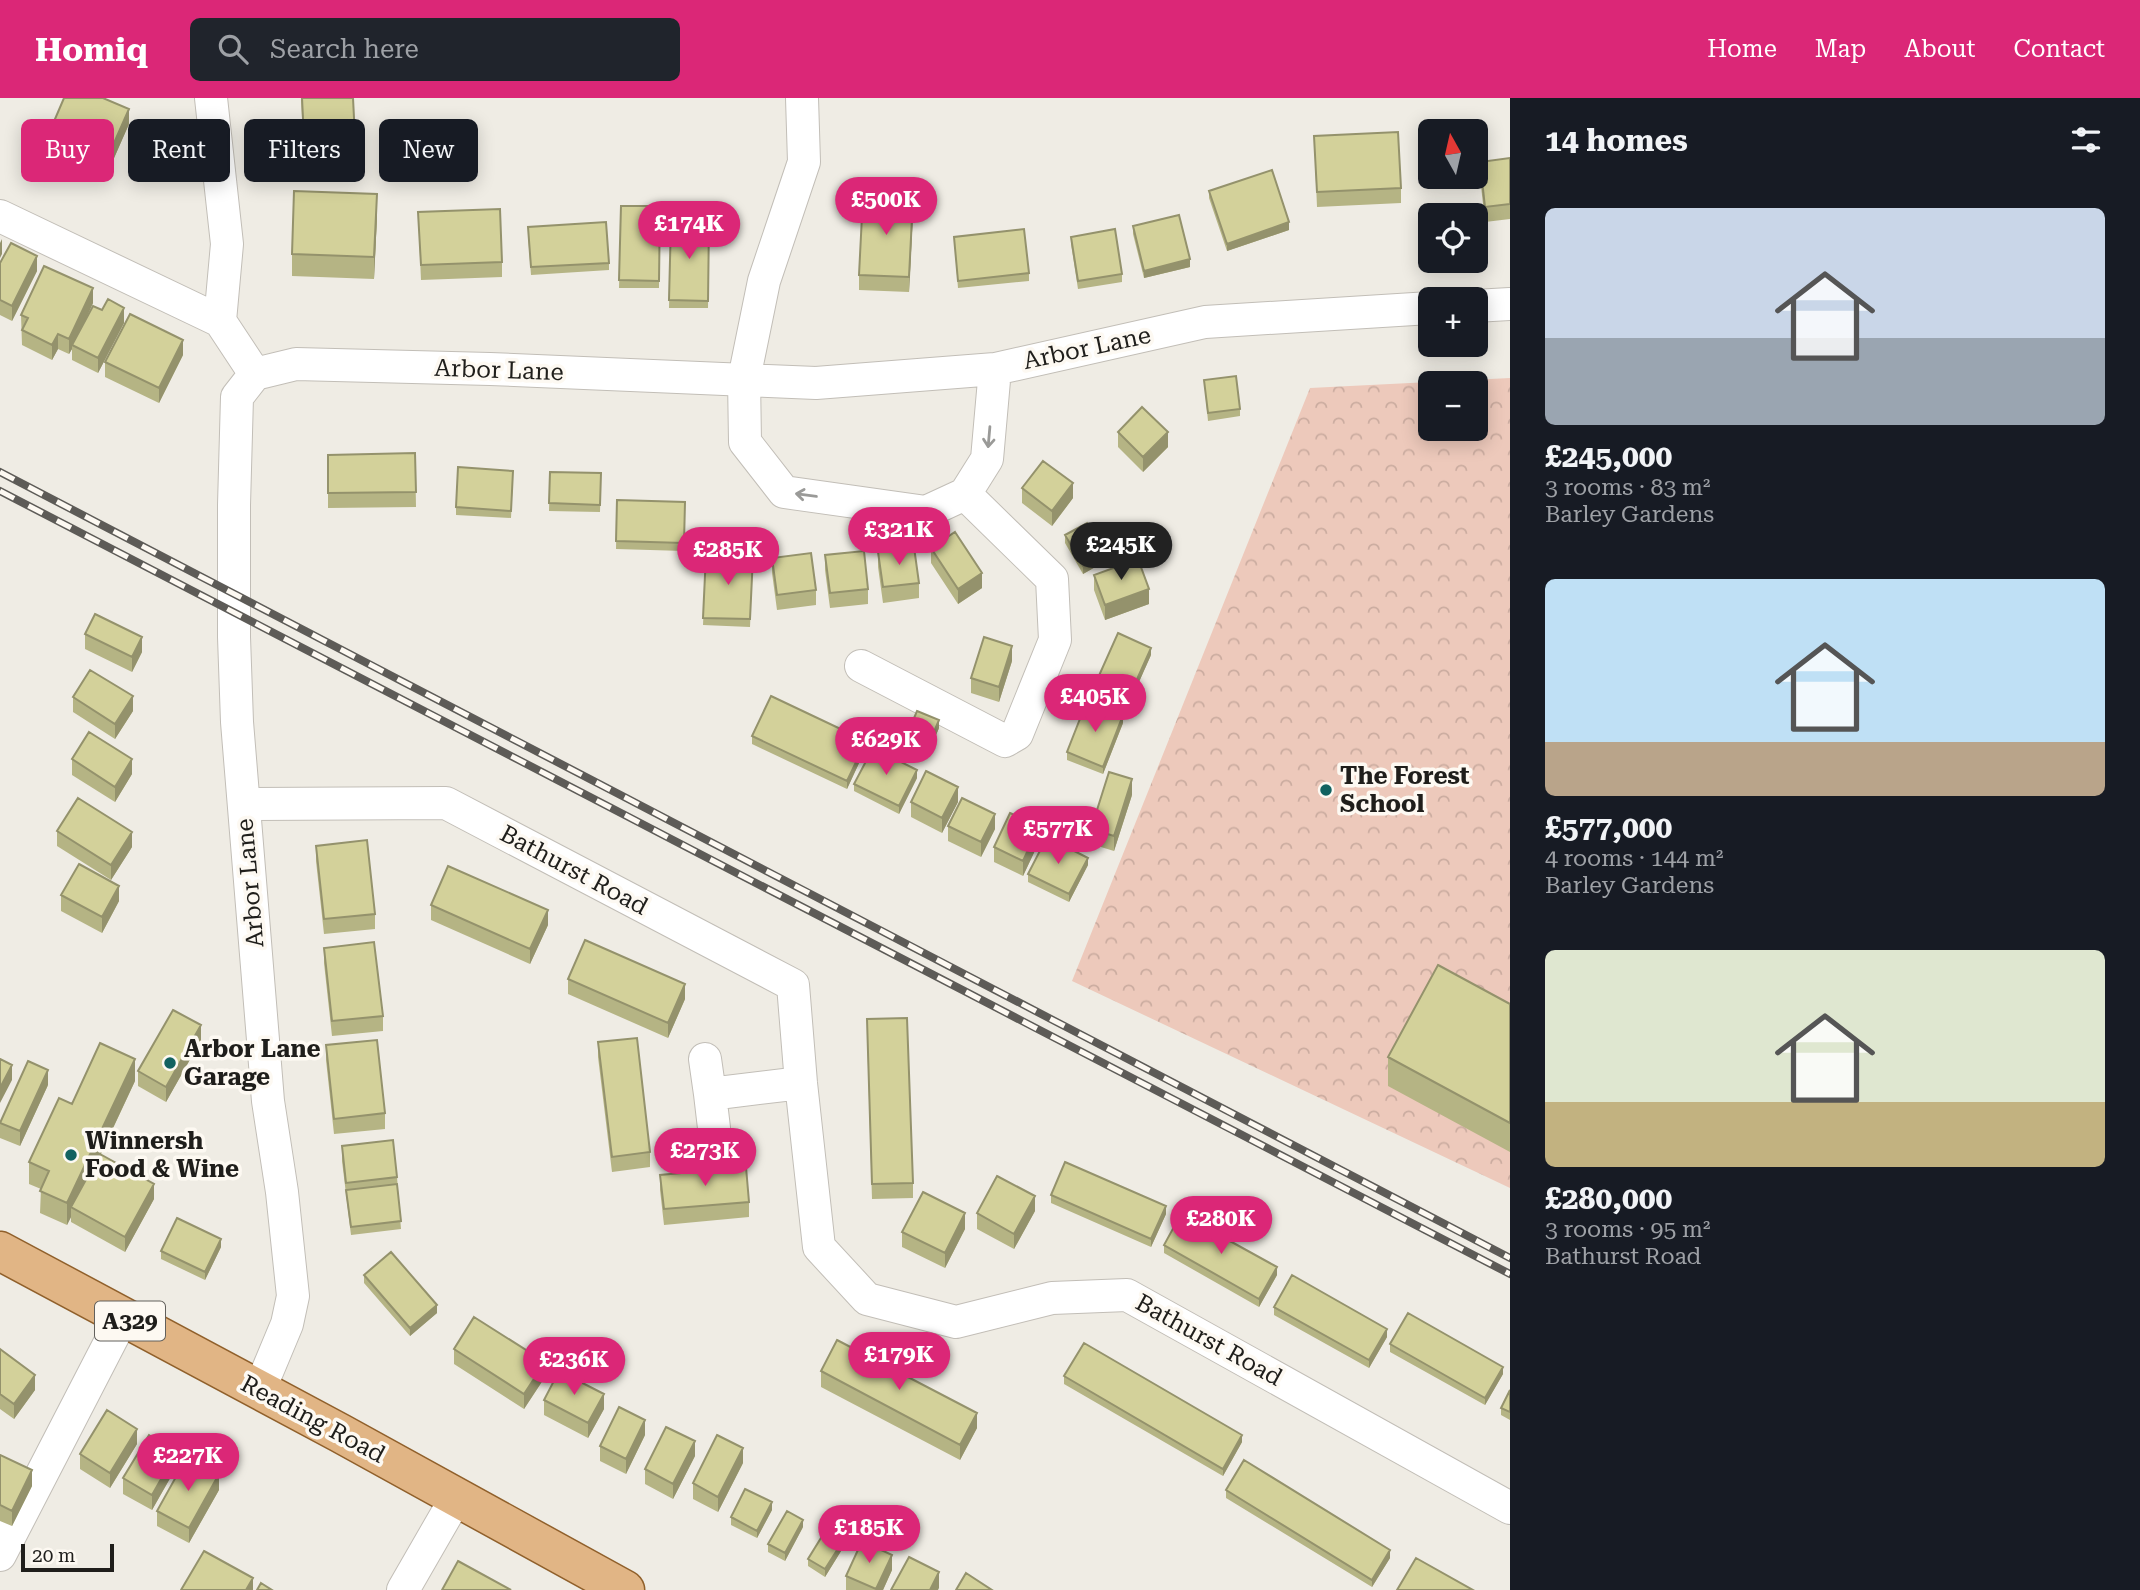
<!DOCTYPE html>
<html lang="en">
<head>
<meta charset="utf-8">
<style>
  body { margin:0; font-family:"Roboto Serif",serif; background:#20242c; color:#f1f3f6; height:100vh; display:flex; flex-direction:column; font-size:26px; white-space:nowrap }
  * { box-sizing:border-box; margin:0 }
  p { font-size:23px; color:#9ea1a6 }
  .icon { flex:none; width:38px; height:38px; fill:none; stroke:currentColor; stroke-width:2; stroke-linecap:round; stroke-linejoin:round }
  .map { position:relative; flex:1; overflow:hidden }
  .side { display:flex; flex-direction:column; background:#171b24; width:630px }
  .side>* { flex:none }
  .banner { position:absolute; left:21px; top:21px; width:665px; height:63px; display:flex; gap:14px }
  .needle { width:46px; rotate:352deg }
  .controls { position:absolute; left:1418px; top:21px; display:grid; gap:14px }
  .controls a { display:grid; place-items:center; width:70px; height:70px; border-radius:10px; background:#171b24; box-shadow:0 4px 18px #0003; font-size:35px }
  .scale { position:absolute; left:21px; bottom:18px; width:93px; box-sizing:border-box; padding-left:7px; border:4px solid #1f1e1b; border-top:0; font-size:19px; line-height:24px; white-space:nowrap; color:#1f1e1b; -webkit-text-stroke:5px #fdf9f2; paint-order:stroke }
  .price { position:absolute; translate:-50% -60px; padding:0 16px; border-radius:24px; background:#db2777; color:#fff; font-size:23px; line-height:46px; filter:drop-shadow(0 2px 4px #0008) }
  .price::after { content:''; position:absolute; left:50%; top:42px; width:21px; height:16px; margin-left:-10px; background:inherit; clip-path:polygon(0 0,100% 0,50% 100%) }
  .price.current { background:#222; color:#fff }
  ul { padding:0; list-style:none }
  li { display:grid; align-content:center; gap:14px; height:371px; padding:0 35px }
  li span { display:grid; place-items:center; height:217px; border-radius:10px; color:#555 }
  li>.icon { margin-inline-start:auto }
  span .icon { width:126px; height:126px; fill:#fffc; stroke-width:1 }
  li b { font-size:30px }
  h2 { display:flex; justify-content:space-between; align-items:center; height:84px; padding:0 35px; font-size:30px }
  .pill { padding:0 24px; border-radius:10px; background:#171b24; box-shadow:0 4px 18px #0003; font-size:24px; line-height:63px }
  .pill.current { background:#db2777; color:#fff }
  header { display:flex; align-items:center; gap:42px; box-sizing:border-box; height:98px; padding:0 35px; background:#db2777; color:#fff }
  header strong { font-size:33px }
  nav { display:flex; gap:38px; margin-inline-start:auto; font-size:24px }
  .search { width:490px; height:63px; background:#20242c; display:flex; align-items:center; gap:18px; box-sizing:border-box; padding:0 24px; border-radius:10px; color:#9ea1a6; font-size:26px }
  main { display:flex; flex:1; min-height:0 }
  .map>svg:first-child { display:block }
</style>
</head>
<body>
<header>
<strong>Homiq</strong>
<div class="search"><svg class="icon" aria-label="search" viewBox="0 0 24 24"><circle cx="10" cy="10" r="6"/><path d="M15 15l6 6"/></svg>Search here</div>
<nav><a>Home</a><a>Map</a><a>About</a><a>Contact</a></nav>
</header>
<main>
<div class="map">
<svg width="1510" height="1492" viewBox="0 0 1510 1492">
  <defs>
    <pattern id="park-crowns" width="20" height="18" patternUnits="userSpaceOnUse" patternTransform="scale(1.75)"><rect width="20" height="18" fill="#edc9bb"/><path d="M2 6a3 3 0 1 1 6 0M12 15a3 3 0 1 1 6 0" fill="none" stroke="#cbaca0"/></pattern>
  </defs>
  <rect width="100%" height="100%" fill="#efece4"/>
  <path fill="url(#park-crowns)" fill-rule="evenodd" d="M1510,280V1090L1072,883L1310,290ZM1430,285H1475V331H1430Z"/>
  <g fill="none" stroke-linecap="round" stroke-linejoin="round">
    <g stroke="#c2beb7" stroke-width="34">
      <path id="minor" d="M211,0L227,146L220,223L255,276
        M802,0L804,64L764,183L744,281L745,344L784,394L926,414L965,396L987,361L995,271
        M0,118L220,223
        M1475,208L1510,206
        M861,568L1005,643L1017,636L1055,542L1052,481L965,396
        M244,706L446,705L793,887L801,985L819,1149L867,1201L956,1224L1052,1200L1127,1197L1510,1410
        M705,961L710,996L801,985
        M710,996L714,1030
        M259,1293L287,1226L293,1198L282,1094L268,1003L237,624L234,539V407L237,299L255,276L296,266L490,271L816,285L995,271L1205,224L1430,210
        M0,1457L123,1219
        M403,1492L456,1400"/>
    </g>
    <g stroke="#90602b" stroke-width="41">
      <path id="major" d="M0,1153L340,1335L625,1492"/>
    </g>
    <use href="#minor" stroke="#fff" stroke-width="32"/>
    <use href="#major" stroke="#e1b585" stroke-width="38"/>
    <g stroke="#5d5b57" stroke-width="8">
      <path id="rail" d="M0,374L1510,1160
        M0,393L1510,1176"/>
    </g>
    <use href="#rail" stroke="#fdf9f2" stroke-width="5" stroke-dasharray="16" stroke-linecap="butt"/>
  </g>
  <path fill="#b5b484" d="M301,0H353L356,75L305,78Z
    M129,26L107,76L49,50V35Z
    M1314,38L1401,90V105L1317,109Z
    M1510,60V121L1485,124L1480,79V64Z
    M1209,93L1289,132L1227,153L1209,100Z
    M621,108H660L659,190H619Z
    M418,114L502,164V179L421,182Z
    M913,115L909,194L859,192V177Z
    M377,119L374,181L292,178V156Z
    M671,123L709,124L708,210H669Z
    M1133,128L1190,169L1144,180L1133,136Z
    M528,137L609,165V172L531,177Z
    M954,139L1029,175V183L958,190Z
    M1071,139L1122,176V184L1078,191L1071,146Z
    M0,165L37,173L12,223L0,217Z
    M93,205L88,216L124,225L98,275L72,262V251L69,256L58,251L52,262L22,247L21,217Z
    M183,257L159,305L105,279V264Z
    M1204,282L1240,311V318L1208,323Z
    M1118,334L1168,349L1143,374L1118,349Z
    M415,355L416,409L328,410V357Z
    M550,374L601,375L600,414L549,413Z
    M513,380L511,420L456,417V409Z
    M1022,390L1073,400L1052,428L1022,405Z
    M617,402L685,404L684,453L616,451Z
    M1065,437L1104,464L1083,476L1065,445Z
    M931,450L982,490L958,506L931,465Z
    M878,454L919,485V500L883,505L878,469Z
    M706,456L753,458L750,529L703,527Z
    M825,457L868,491V506L830,510L825,472Z
    M772,460L816,492V507L777,512L772,475Z
    M1094,477L1149,506L1105,522L1094,492Z
    M85,536L142,554L132,574L85,551Z
    M1151,557L1126,613L1093,598V591Z
    M1012,563L999,604L971,595V580Z
    M73,599L133,613L115,641L73,614Z
    M1123,625L1103,676L1067,662V654Z
    M939,630L928,656L906,646V639Z
    M752,638L866,650L847,691L752,646Z
    M72,661L132,676L115,704L72,677Z
    M917,680L899,716L854,693V686Z
    M1132,697L1114,753L1091,746V731Z
    M911,704H958L942,735L911,719Z
    M948,728L995,731L981,759L948,743Z
    M57,733L132,749L111,782L57,748Z
    M1039,744L1023,778L994,764V749Z
    M316,748L375,816V831L324,836L316,763Z
    M1088,767L1069,804L1028,784V776Z
    M61,797L119,803L102,835L61,813Z
    M431,807L548,827L530,866L431,822Z
    M324,850L383,918V933L332,938L324,865Z
    M568,881L685,901L668,940L568,896Z
    M1510,906V1054L1388,988V959Z
    M867,936L913,1085V1100L872,1101Z
    M201,942L166,1004L138,988V973Z
    M598,944L650,1054V1069L612,1074L598,959Z
    M326,947L385,1015V1031L334,1036L326,962Z
    M135,983L101,1056L154,1101L125,1154L71,1124V1119L67,1127L40,1115L41,1091L29,1086V1064L72,1006Z
    M48,987L20,1048L0,1040V1025Z
    M342,1048L397,1079L401,1131L351,1137L342,1063Z
    M660,1077L749,1104V1119L664,1127L660,1092Z
    M1051,1097L1166,1116L1151,1149L1051,1105Z
    M1035,1113L1014,1151L977,1131V1115Z
    M965,1131L945,1170L902,1149V1134Z
    M1164,1147L1277,1177L1259,1209L1164,1155Z
    M221,1149L205,1182L161,1161V1153Z
    M364,1177L437,1215L410,1238L364,1185Z
    M1274,1209L1387,1239L1369,1270L1274,1217Z
    M1390,1246L1503,1276L1485,1307L1390,1254Z
    M0,1251L35,1292L14,1321L0,1311Z
    M454,1251L545,1279L524,1311L454,1266Z
    M821,1273L977,1330L960,1362L821,1289Z
    M1064,1278L1242,1344L1223,1378L1064,1286Z
    M1510,1292V1322L1501,1317V1310Z
    M544,1302L604,1311L588,1340L544,1317Z
    M645,1337L626,1376L600,1363V1348Z
    M137,1346L110,1390L80,1371V1356Z
    M0,1357L32,1388L12,1428L0,1423Z
    M695,1358L673,1401L645,1386V1371Z
    M743,1365L718,1414L693,1401V1385Z
    M177,1368L152,1412L123,1396V1380Z
    M219,1392L189,1445L157,1428V1413Z
    M1226,1392L1390,1460L1372,1489L1226,1400Z
    M772,1412L757,1440L731,1427V1419Z
    M803,1429L785,1463L768,1454V1446Z
    M846,1445L825,1479L808,1468V1461Z
    M892,1472L883,1492H846V1478Z"/>
  <path fill="#94926c" d="M129,11V26L107,76V61Z
    M377,96V119L374,181V159Z
    M913,100V115L909,194V179Z
    M1289,124V132L1227,153V146Z
    M2,141V156L0,160V145Z
    M37,158V173L12,223V208Z
    M1190,161V169L1144,180V173Z
    M93,190V205L74,247H72V251L69,256V241Z
    M124,210V225L98,275V260Z
    M58,236V251L52,262V247Z
    M183,242V257L159,305V290Z
    M1168,334V349L1143,374V359Z
    M1073,385V400L1052,428V413Z
    M1104,456V464L1083,476V468Z
    M982,475V490L958,506V491Z
    M1149,491V506L1105,522V507Z
    M142,539V554L132,574V559Z
    M1012,548V563L999,604V589Z
    M1151,550V557L1126,613V606Z
    M133,598V613L115,641V626Z
    M1123,617V625L1103,676V669Z
    M939,622V630L928,656V648Z
    M866,643V650L847,691V683Z
    M132,661V676L115,704V689Z
    M917,672V680L899,716V708Z
    M1132,681V697L1114,753V738Z
    M958,689V704L942,735V720Z
    M995,716V731L981,759V744Z
    M1039,728V744L1023,778V763Z
    M132,734V749L111,782V767Z
    M1088,760V767L1069,804V796Z
    M119,788V803L102,835V819Z
    M548,812V827L530,866V851Z
    M685,886V901L668,940V925Z
    M201,927V942L166,1004V989Z
    M135,961V983L75,1111L71,1109V1119L67,1127V1105Z
    M12,967V982L0,1005V990Z
    M48,972V987L20,1048V1033Z
    M154,1086V1101L125,1154V1139Z
    M1035,1098V1113L1014,1151V1136Z
    M1166,1108V1116L1151,1149V1141Z
    M965,1115V1131L945,1170V1155Z
    M221,1141V1149L205,1182V1174Z
    M1277,1169V1177L1259,1209V1201Z
    M437,1207V1215L410,1238V1230Z
    M1387,1231V1239L1369,1270V1262Z
    M545,1264V1279L524,1311V1296Z
    M1503,1269V1276L1485,1307V1300Z
    M35,1277V1292L14,1321V1306Z
    M604,1296V1311L588,1340V1325Z
    M977,1315V1330L960,1362V1347Z
    M645,1322V1337L626,1376V1361Z
    M137,1331V1346L110,1390V1375Z
    M1242,1337V1344L1223,1378V1371Z
    M695,1343V1358L673,1401V1386Z
    M743,1350V1365L718,1414V1399Z
    M177,1353V1368L152,1412V1397Z
    M32,1372V1388L12,1428V1413Z
    M219,1376V1392L189,1445V1430Z
    M772,1404V1412L757,1440V1433Z
    M803,1422V1429L785,1463V1455Z
    M846,1438V1445L825,1479V1471Z
    M1390,1452V1460L1372,1489V1482Z
    M892,1457V1472L883,1492H876Z
    M939,1474V1490L938,1492H930Z
    M253,1480V1492H246Z"/>
  <path fill="#d3d19a" stroke="#94926c" stroke-width="2" d="M64,0H103L129,11L107,61L49,35Z
    M302,0H353L356,60L305,62Z
    M1398,34L1401,90L1317,94L1314,38Z
    M1510,60V106L1485,109L1480,64Z
    M1272,72L1289,124L1227,146L1209,93Z
    M294,93L377,96L374,159L292,156Z
    M863,98L913,100L909,179L859,177Z
    M621,108H660L659,183L619,182Z
    M500,111L502,164L421,167L418,114Z
    M1179,117L1190,161L1144,173L1133,128Z
    M671,123L709,124L708,203L669,202Z
    M606,124L609,165L531,169L528,129Z
    M1024,131L1029,175L958,183L954,139Z
    M1115,131L1122,176L1078,183L1071,139Z
    M11,145L37,158L12,208L0,202V165Z
    M44,168L93,190L69,241L58,236L52,247L22,232L28,220L21,217Z
    M108,201L124,210L98,260L72,247L93,208L102,212Z
    M130,216L183,242L159,290L105,264Z
    M1236,278L1240,311L1208,315L1204,282Z
    M1142,309L1168,334L1143,359L1118,334Z
    M415,355L416,394L328,395V357Z
    M1043,363L1073,385L1052,413L1022,390Z
    M458,369L513,373L511,413L456,409Z
    M550,374L601,375L600,407L549,405Z
    M617,402L685,404L684,445L616,443Z
    M1087,425L1104,456L1083,468L1065,437Z
    M955,434L982,475L958,491L931,450Z
    M914,449L919,485L883,489L878,454Z
    M864,453L868,491L830,495L825,457Z
    M811,455L816,492L777,497L772,460Z
    M706,456L753,458L750,521L703,520Z
    M1138,461L1149,491L1105,507L1094,477Z
    M95,516L142,539L132,559L85,536Z
    M1118,535L1151,550L1126,606L1093,591Z
    M984,539L1012,548L999,589L971,580Z
    M90,572L133,598L115,626L73,599Z
    M771,598L866,643L847,683L752,638Z
    M1087,603L1123,617L1103,669L1067,654Z
    M917,613L939,622L928,648L906,639Z
    M89,634L132,661L115,689L72,661Z
    M873,650L917,672L899,708L854,686Z
    M926,673L958,689L942,720L911,704Z
    M1109,674L1132,681L1114,738L1091,731Z
    M78,700L132,734L111,767L57,733Z
    M962,700L995,716L981,744L948,728Z
    M1010,715L1039,728L1023,763L994,749Z
    M1047,739L1088,760L1069,796L1028,776Z
    M367,742L375,816L324,821L316,748Z
    M79,766L119,788L102,819L61,797Z
    M448,768L548,812L530,851L431,807Z
    M585,842L685,886L668,925L568,881Z
    M374,844L383,918L332,923L324,850Z
    M1438,867L1510,906V1025L1388,959Z
    M173,912L201,927L166,989L138,973Z
    M907,920L913,1085L872,1086L867,921Z
    M637,940L650,1054L612,1059L598,944Z
    M377,942L385,1015L334,1021L326,947Z
    M100,945L135,961L67,1105L40,1093L49,1073L29,1064L59,1000L72,1006Z
    M0,961L12,967L0,990Z
    M28,963L48,972L20,1033L0,1025Z
    M393,1042L397,1079L346,1085L342,1048Z
    M100,1056L154,1086L125,1139L71,1109Z
    M1065,1064L1166,1108L1151,1141L1051,1097Z
    M746,1069L749,1104L664,1111L660,1077Z
    M997,1078L1035,1098L1014,1136L977,1115Z
    M397,1086L401,1123L351,1129L346,1092Z
    M923,1094L965,1115L945,1155L902,1134Z
    M1181,1116L1277,1169L1259,1201L1164,1147Z
    M177,1120L221,1141L205,1174L161,1153Z
    M391,1154L437,1207L410,1230L364,1177Z
    M1292,1177L1387,1231L1369,1262L1274,1209Z
    M1408,1215L1503,1269L1485,1300L1390,1246Z
    M474,1219L545,1264L524,1296L454,1251Z
    M837,1242L977,1315L960,1347L821,1273Z
    M1084,1245L1242,1337L1223,1371L1064,1278Z
    M0,1251L35,1277L14,1306L0,1296Z
    M559,1273L604,1296L588,1325L544,1302Z
    M1510,1292V1314L1501,1310Z
    M619,1309L645,1322L626,1361L600,1348Z
    M107,1312L137,1331L110,1375L80,1356Z
    M666,1329L695,1343L673,1386L645,1371Z
    M149,1337L177,1353L152,1397L123,1380Z
    M717,1337L743,1350L718,1399L693,1385Z
    M0,1357L32,1372L12,1413L0,1407Z
    M187,1359L219,1376L189,1430L157,1413Z
    M1244,1362L1390,1452L1372,1482L1226,1392Z
    M745,1391L772,1404L757,1433L731,1419Z
    M787,1413L803,1422L785,1455L768,1446Z
    M829,1427L846,1438L825,1471L808,1461Z
    M862,1443L892,1457L876,1491L846,1478Z
    M204,1453L253,1480L246,1492H181Z
    M909,1459L939,1474L930,1492H891Z
    M1416,1460L1473,1492H1397Z
    M458,1463L511,1492H442Z
    M966,1475L992,1492H956Z
    M261,1485L272,1492H257Z"/>
  <defs><path id="oneway-shaft" d="M-6 0H5M1.5-3L5.5 0L1.5 3" fill="none" stroke-width="1.6" stroke-linecap="round" stroke-linejoin="round" transform="scale(1.75)"/></defs>
  <g stroke="#9a9a98">
    <use href="#oneway-shaft" transform="translate(989 339) rotate(95)"/>
    <use href="#oneway-shaft" transform="translate(806 397) rotate(-172)"/>
  </g>
  <g fill="#126260" stroke="#fdf9f2" stroke-width="2.5">
    <circle cx="1326" cy="692" r="7"/>
    <circle cx="170" cy="965" r="7"/>
    <circle cx="71" cy="1057" r="7"/>
  </g>
  <g text-anchor="middle" stroke-width="7" stroke-linejoin="round" paint-order="stroke">
    <rect fill="#fdf9f2" stroke="#62605c" stroke-width="2" x="95" y="1203.5" width="70" height="39" rx="5"/>
    <g font-size="23" font-weight="bold" fill="#1f1e1b">
      <text x="130" y="1231">A329</text>
    </g>
    <g font-size="24" fill="#1f1e1b" stroke="#fdf9f2">
      <text transform="translate(1087 250) rotate(-12)" y="8">Arbor Lane</text>
      <text transform="translate(499 272) rotate(2)" y="8">Arbor Lane</text>
      <text transform="translate(574 772) rotate(28)" y="8">Bathurst Road</text>
      <text transform="translate(250 785) rotate(-95)" y="8">Arbor Lane</text>
      <text transform="translate(1209 1242) rotate(29)" y="8">Bathurst Road</text>
      <text transform="translate(313 1321) rotate(28)" y="8">Reading Road</text>
    </g>
    <g font-size="24" font-weight="bold" fill="#1f1e1b" stroke="#fdf9f2" text-anchor="start">
      <text x="1340" y="686">The Forest<tspan x="1340" dy="28">School</tspan></text>
      <text x="184" y="959">Arbor Lane<tspan x="184" dy="28">Garage</tspan></text>
      <text x="85" y="1051">Winnersh<tspan x="85" dy="28">Food &amp; Wine</tspan></text>
    </g>
  </g>
</svg>
<div class="controls">
<a><svg class="needle" viewBox="-14 -14 28 28"><path d="M0-13l5 13h-10z" fill="#e53935"/><path d="M0 13l5-13h-10z" fill="#9ea1a6"/></svg></a>
<a><svg class="icon" aria-label="locate" viewBox="0 0 24 24"><circle cx="12" cy="12" r="6"/><path d="M12 2v4M12 18v4M2 12h4M18 12h4"/></svg></a>
<a>+</a>
<a>−</a>
</div>
<div class="scale">20 m</div>
<b class="price" style="left:886px;top:139px">£500K</b>
<b class="price" style="left:689px;top:163px">£174K</b>
<b class="price" style="left:899px;top:469px">£321K</b>
<b class="price current" style="left:1121px;top:484px">£245K</b>
<b class="price" style="left:728px;top:489px">£285K</b>
<b class="price" style="left:1095px;top:636px">£405K</b>
<b class="price" style="left:886px;top:679px">£629K</b>
<b class="price" style="left:1058px;top:768px">£577K</b>
<b class="price" style="left:705px;top:1090px">£273K</b>
<b class="price" style="left:1221px;top:1158px">£280K</b>
<b class="price" style="left:899px;top:1294px">£179K</b>
<b class="price" style="left:574px;top:1299px">£236K</b>
<b class="price" style="left:188px;top:1395px">£227K</b>
<b class="price" style="left:869px;top:1467px">£185K</b>
<div class="banner">
<a class="pill current">Buy</a>
<a class="pill">Rent</a>
<a class="pill">Filters</a>
<a class="pill">New</a>
</div>
</div>
<section class="side">
<h2>14 homes<svg class="icon" aria-label="filters" viewBox="0 0 24 24"><path d="M4 7h16M4 17h16"/><circle cx="9" cy="7" r="2"/><circle cx="15" cy="17" r="2"/></svg></h2>
<ul>
<li><span style="background:linear-gradient(#c9d6e8 60%,#9aa5b1 0)"><svg class="icon" aria-label="home" viewBox="0 0 24 24"><path d="M3 11l9-7 9 7M6 9v11h12V9"/></svg></span><div><b>£245,000</b><p>3 rooms · 83 m²</p><p>Barley Gardens</p></div></li>
<li><span style="background:linear-gradient(#bfe0f5 75%,#b9a48a 0)"><svg class="icon" aria-label="home" viewBox="0 0 24 24"><path d="M3 11l9-7 9 7M6 9v11h12V9"/></svg></span><div><b>£577,000</b><p>4 rooms · 144 m²</p><p>Barley Gardens</p></div></li>
<li><span style="background:linear-gradient(#dfe7d0 70%,#c2b280 0)"><svg class="icon" aria-label="home" viewBox="0 0 24 24"><path d="M3 11l9-7 9 7M6 9v11h12V9"/></svg></span><div><b>£280,000</b><p>3 rooms · 95 m²</p><p>Bathurst Road</p></div></li>
</ul>
</section>
</main>
</body>
</html>
